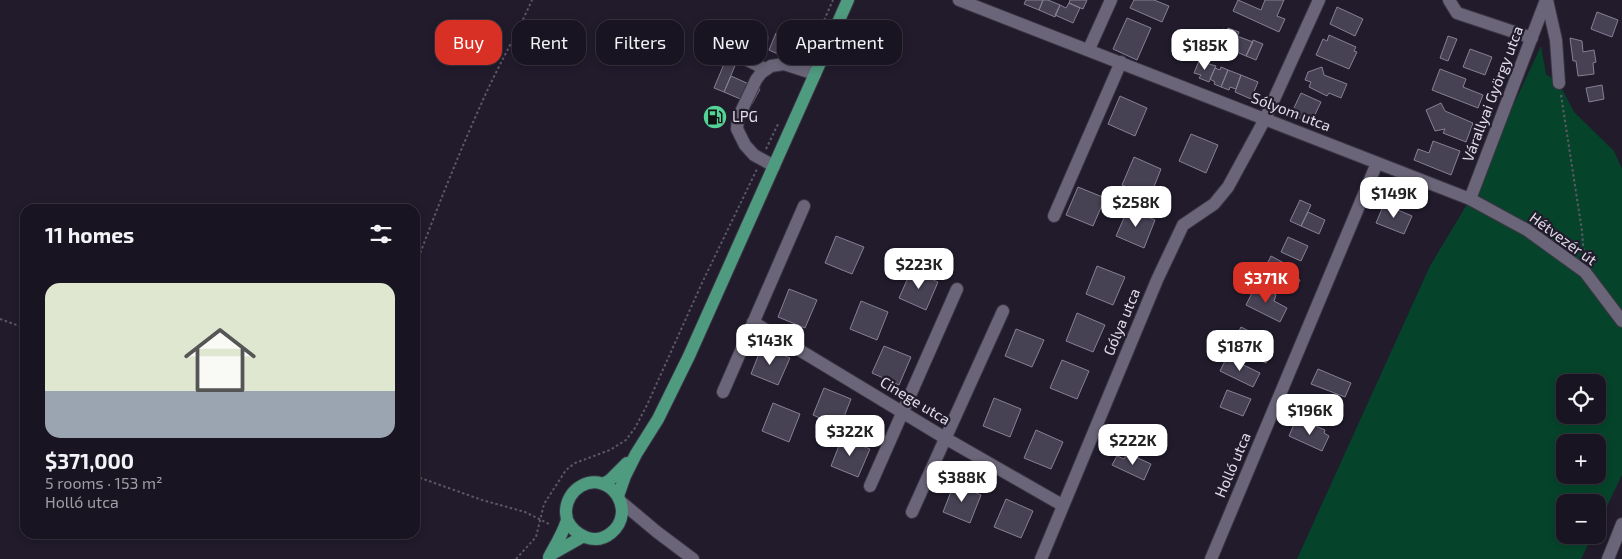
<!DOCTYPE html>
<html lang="en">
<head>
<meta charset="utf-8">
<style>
  body { margin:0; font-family:"Exo 2",sans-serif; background:#221d2a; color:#f1f3f6; height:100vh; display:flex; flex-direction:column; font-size:19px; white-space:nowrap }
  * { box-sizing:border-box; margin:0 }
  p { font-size:16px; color:#9f9ea5 }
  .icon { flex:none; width:28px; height:28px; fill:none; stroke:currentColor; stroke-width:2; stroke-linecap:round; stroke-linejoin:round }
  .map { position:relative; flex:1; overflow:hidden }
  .panel { position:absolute; left:20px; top:204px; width:400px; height:335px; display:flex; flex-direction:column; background:#191421; border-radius:15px; box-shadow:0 2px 8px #0003,0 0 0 1px #37333f }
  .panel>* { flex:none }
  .hud { position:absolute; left:435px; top:20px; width:475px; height:45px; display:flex; gap:10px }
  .buttons { position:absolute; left:1556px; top:374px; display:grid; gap:10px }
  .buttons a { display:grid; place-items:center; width:50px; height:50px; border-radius:10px; background:#191421; box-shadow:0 2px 8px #0003,0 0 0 1px #37333f; font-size:25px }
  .price { position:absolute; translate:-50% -42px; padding:0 11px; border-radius:10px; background:#fff; color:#222; font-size:16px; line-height:32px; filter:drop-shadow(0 1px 2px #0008) }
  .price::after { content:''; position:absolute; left:50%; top:30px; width:15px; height:11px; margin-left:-8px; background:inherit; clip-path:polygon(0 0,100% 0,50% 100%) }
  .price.selected { background:#d93025; color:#fff }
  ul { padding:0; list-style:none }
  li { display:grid; align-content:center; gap:10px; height:265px; padding:0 25px }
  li+li { border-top:1px solid #37333f }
  li span { display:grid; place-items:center; height:155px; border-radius:15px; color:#555 }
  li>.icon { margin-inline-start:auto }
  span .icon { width:90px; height:90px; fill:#fffc; stroke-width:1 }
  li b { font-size:21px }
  h2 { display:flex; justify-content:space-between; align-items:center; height:60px; padding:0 25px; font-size:21px }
  .pill { padding:0 18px; border-radius:15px; background:#191421; box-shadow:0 2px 8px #0003,0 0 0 1px #37333f; font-size:18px; line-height:45px }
  .pill.selected { background:#d93025; color:#fff }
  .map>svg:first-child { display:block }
</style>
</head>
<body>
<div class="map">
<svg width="1622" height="559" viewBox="0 0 1622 559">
  <rect width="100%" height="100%" fill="#211b2c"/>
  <path fill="#05442a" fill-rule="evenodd" d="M1541,46L1546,74L1559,83L1574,112L1614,151L1622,169V475L1598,525V502H1565V535H1593L1581,559H1297L1430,266L1466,206ZM1565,382H1598V415H1565ZM1565,442H1598V475H1565Z"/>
  <path fill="#474154" stroke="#878095" d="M1026,0H1043L1039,10L1024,4Z
    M1043,0H1048L1060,5L1055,17L1039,10Z
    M1070,0H1087L1083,9L1069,3Z
    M1134,0H1154L1169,6L1162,22L1130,8Z
    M1238,0L1261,10L1265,0H1284L1277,16L1285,19L1279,32L1233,11Z
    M1069,3L1080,8L1073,23L1055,15L1060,5L1066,8Z
    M1337,7L1363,19L1355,36L1330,24Z
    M1597,12L1618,20L1612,37L1591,29Z
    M1127,18L1151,28L1137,60L1113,49Z
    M1228,28L1239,32L1232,50L1217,44L1223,29L1227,31Z
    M776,33L787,38L780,55L769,50Z
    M1329,35L1356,47L1354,51L1357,52L1349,69L1316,55L1323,39L1327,41Z
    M1237,36L1253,42L1246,56L1232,50Z
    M1448,36L1457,39L1448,61L1440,58Z
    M1570,38L1582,41L1583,52L1594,50L1596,62L1593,63L1594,74L1578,76L1576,61H1573Z
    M1253,40L1263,44L1256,60L1246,56Z
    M732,45L742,49L724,92L714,88Z
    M1470,49L1492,57L1485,75L1463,67Z
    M1199,61L1216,66L1209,82L1199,78L1201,75L1194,73Z
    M1221,67L1228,70L1221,87L1214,84L1215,82L1210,79L1215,68L1220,70Z
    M1322,67L1324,75L1347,84L1341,98L1329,93L1327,96L1309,87L1311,82L1305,80L1308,72Z
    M1440,69L1466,79L1463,87L1483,95L1478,108L1432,90Z
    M1228,70L1241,75L1236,89L1230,87L1229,90L1221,87Z
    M1241,75L1258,82L1251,99L1235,92Z
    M731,76L760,89L752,104L724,92Z
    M1602,85L1604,99L1589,102L1586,88Z
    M1301,93L1321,102L1311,123L1291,114Z
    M1120,96L1147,108L1135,136L1108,124Z
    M1441,103L1445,111L1473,123L1466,142L1443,133L1445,129L1435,131L1426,110Z
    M1191,134L1218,145L1206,173L1179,161Z
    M1433,141L1460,151L1451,175L1414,160L1418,149L1429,153Z
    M1134,157L1161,169L1150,197L1122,185Z
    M1078,187L1105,198L1093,226L1066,215Z
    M1300,200L1311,205L1301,226L1290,221Z
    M1384,204L1412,216L1404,234L1376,223Z
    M1128,209L1155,220L1144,248L1116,236Z
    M1308,212L1325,220L1319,234L1301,226Z
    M836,236L864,247L852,274L825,263Z
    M1288,237L1308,246L1301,261L1281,252Z
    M1271,256L1284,263L1274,282L1261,276Z
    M1097,266L1125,277L1113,305L1086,294Z
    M1280,270L1300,280L1293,293L1274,282Z
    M911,271L938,282L926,310L899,298Z
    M1256,285L1276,295L1274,301L1287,308L1280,322L1246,305Z
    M789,289L817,300L805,328L778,317Z
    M861,301L888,312L877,340L850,329Z
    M1077,313L1105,325L1093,352L1066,341Z
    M1241,327L1261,337L1259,342L1273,349L1266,363L1231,347Z
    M1016,329L1044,340L1032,367L1005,356Z
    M762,346L790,358L778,385L751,374Z
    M884,346L911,357L899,385L872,373Z
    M1227,357L1260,373L1253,387L1220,371Z
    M1062,360L1089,371L1077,399L1050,388Z
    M1318,369L1351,383L1345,397L1311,384Z
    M824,388L851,399L840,427L813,415Z
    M1227,390L1251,399L1243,416L1220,407Z
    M994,398L1021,409L1010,437L983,426Z
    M773,403L800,414L789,442L762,431Z
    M1295,422L1309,428L1311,424L1325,430L1324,433L1329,436L1322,451L1289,436Z
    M1036,430L1063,442L1051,469L1024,458Z
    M842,438L870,449L858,477L831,466Z
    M1127,453L1151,464L1144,480L1112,465L1117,456L1124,459Z
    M954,484L981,495L970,523L943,512Z
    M1006,499L1033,511L1021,538L994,527Z"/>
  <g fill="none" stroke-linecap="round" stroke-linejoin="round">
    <g stroke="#3a3543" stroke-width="14">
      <path id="minor" d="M959,0L1470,199L1527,230L1585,272L1622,321
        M1449,0L1457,13L1532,38
        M1547,0L1556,40L1559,83
        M762,38L756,35L747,60L765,69
        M1089,49L1111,0
        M774,166L754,155L745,145L737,129L738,118L756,80L761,73L771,66L784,64L815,74
        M1470,199L1546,0
        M1054,216L1121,62
        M753,322L945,438L1062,505
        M723,392L804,206
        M870,486L957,289
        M620,501L657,532L693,559
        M912,512L1003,311
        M1041,559L1157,280L1183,225L1214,204L1228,187L1265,119L1319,0
        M1211,559L1377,163
        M1608,559L1622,524"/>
    </g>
    <g stroke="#3a3543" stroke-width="14">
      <path id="major" d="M603,484L610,480L627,463
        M618,496L625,476L636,454L658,419L689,356L848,0
        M552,554L582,537
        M549,557C555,546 562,535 566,523C568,519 566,516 566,512C566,501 572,491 581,486C610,470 638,511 611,533C595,546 575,536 567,520"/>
    </g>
    <path stroke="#5d5867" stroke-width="2" stroke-dasharray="2.5 2.5" stroke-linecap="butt" d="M814,43L833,0
      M1561,95L1582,231L1584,256
      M766,149L779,122
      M415,267C436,211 458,155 483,100C498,66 517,34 532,0
      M0,319L25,328
      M415,476L482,500L525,512L549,524
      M516,559L536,537L544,504L566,470L575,463L610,450L626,440L635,428L647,405L702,283L757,169"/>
    <use href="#minor" stroke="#6b6579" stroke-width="12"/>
    <use href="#major" stroke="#4f9b80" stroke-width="12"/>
  </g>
  <defs>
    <g id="fuel-disc" transform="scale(1.25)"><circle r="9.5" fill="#53d396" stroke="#211b2c"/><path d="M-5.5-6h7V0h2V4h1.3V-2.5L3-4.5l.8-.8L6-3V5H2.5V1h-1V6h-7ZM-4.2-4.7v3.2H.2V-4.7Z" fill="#111"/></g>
  </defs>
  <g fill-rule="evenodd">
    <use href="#fuel-disc" x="715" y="117"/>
  </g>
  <g text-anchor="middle" stroke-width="4.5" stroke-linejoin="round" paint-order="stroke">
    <g font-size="15" fill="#e0dde9" stroke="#211b2c">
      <text transform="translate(1493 94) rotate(-69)" y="5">Várallyai György utca</text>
      <text transform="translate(1291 112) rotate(21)" y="5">Sólyom utca</text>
      <text transform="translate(1563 239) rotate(36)" y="5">Hétvezér út</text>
      <text transform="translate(1122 322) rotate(-67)" y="5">Gólya utca</text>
      <text transform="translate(915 401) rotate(31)" y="5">Cinege utca</text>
      <text transform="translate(1233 465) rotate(-67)" y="5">Holló utca</text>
    </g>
    <g font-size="15" fill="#e0dde9" stroke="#211b2c" text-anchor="start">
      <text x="732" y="122">LPG</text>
    </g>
  </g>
</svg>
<div class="buttons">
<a><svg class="icon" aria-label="locate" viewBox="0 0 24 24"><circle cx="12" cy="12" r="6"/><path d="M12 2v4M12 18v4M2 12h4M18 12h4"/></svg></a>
<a>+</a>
<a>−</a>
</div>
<b class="price" style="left:1205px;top:71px">$185K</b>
<b class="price" style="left:1394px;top:219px">$149K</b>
<b class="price" style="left:1136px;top:228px">$258K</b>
<b class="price" style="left:919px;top:290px">$223K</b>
<b class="price selected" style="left:1266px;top:304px">$371K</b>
<b class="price" style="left:770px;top:366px">$143K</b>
<b class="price" style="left:1240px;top:372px">$187K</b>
<b class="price" style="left:1310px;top:436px">$196K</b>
<b class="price" style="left:850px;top:457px">$322K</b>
<b class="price" style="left:1133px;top:466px">$222K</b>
<b class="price" style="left:962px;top:503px">$388K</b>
<div class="hud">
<a class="pill selected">Buy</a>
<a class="pill">Rent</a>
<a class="pill">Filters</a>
<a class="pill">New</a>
<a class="pill">Apartment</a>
</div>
<section class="panel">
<h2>11 homes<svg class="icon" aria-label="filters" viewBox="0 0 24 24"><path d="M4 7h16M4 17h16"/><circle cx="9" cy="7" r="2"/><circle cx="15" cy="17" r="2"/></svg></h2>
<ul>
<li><span style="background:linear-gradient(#dfe7d0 70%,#9aa5b1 0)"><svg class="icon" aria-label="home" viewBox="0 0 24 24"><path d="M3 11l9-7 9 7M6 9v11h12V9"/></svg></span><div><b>$371,000</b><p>5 rooms · 153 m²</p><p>Holló utca</p></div></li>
</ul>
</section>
</div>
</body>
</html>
